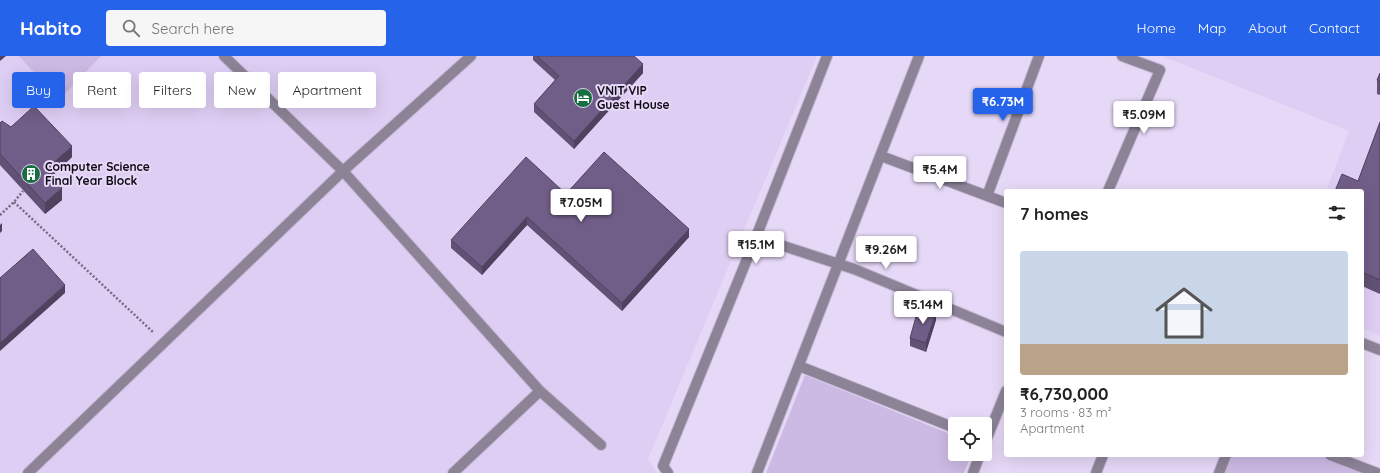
<!DOCTYPE html>
<html lang="en">
<head>
<meta charset="utf-8">
<style>
  body { margin:0; font-family:Quicksand,sans-serif; background:#f6f6f6; color:#222; height:100vh; display:flex; flex-direction:column; font-size:15px; white-space:nowrap }
  * { box-sizing:border-box; margin:0 }
  p { font-size:13px; color:#767676 }
  .icon { flex:none; width:22px; height:22px; fill:none; stroke:currentColor; stroke-width:2; stroke-linecap:round; stroke-linejoin:round }
  .map { position:relative; flex:1; overflow:hidden }
  .sheet { position:absolute; left:1004px; top:133px; width:360px; height:268px; display:flex; flex-direction:column; background:#fff; border-radius:4px; box-shadow:0 4px 16px #0002 }
  .sheet>* { flex:none }
  .guide { position:absolute; left:12px; top:16px; width:380px; height:36px; display:flex; gap:8px }
  .tools { position:absolute; left:948px; top:361px; display:grid; gap:8px }
  .tools a { display:grid; place-items:center; width:44px; height:44px; border-radius:4px; background:#fff; box-shadow:0 4px 16px #0002; font-size:20px }
  .price { position:absolute; translate:-50% -34px; padding:0 9px; border-radius:4px; background:#fff; color:#222; font-size:13px; line-height:26px; filter:drop-shadow(0 1px 2px #0008) }
  .price::after { content:''; position:absolute; left:50%; top:24px; width:12px; height:9px; margin-left:-6px; background:inherit; clip-path:polygon(0 0,100% 0,50% 100%) }
  .price.on { background:#2563eb; color:#fff }
  ul { padding:0; list-style:none }
  li { display:grid; align-content:center; gap:8px; height:212px; padding:0 16px }
  li+li { border-top:1px solid #e0e0e0 }
  li span { display:grid; place-items:center; height:124px; border-radius:4px; color:#555 }
  li>.icon { margin-inline-start:auto }
  span .icon { width:72px; height:72px; fill:#fffc; stroke-width:1 }
  li b { font-size:17px }
  h2 { display:flex; justify-content:space-between; align-items:center; height:48px; padding:0 16px; font-size:17px }
  .tag { padding:0 14px; border-radius:4px; background:#fff; box-shadow:0 4px 16px #0002; font-size:14px; line-height:36px }
  .tag.on { background:#2563eb; color:#fff }
  header { display:flex; align-items:center; gap:24px; box-sizing:border-box; height:56px; padding:0 20px; background:#2563eb; color:#fff }
  header strong { font-size:19px }
  nav { display:flex; gap:22px; margin-inline-start:auto; font-size:14px }
  .search { width:280px; height:36px; background:#f6f6f6; display:flex; align-items:center; gap:10px; box-sizing:border-box; padding:0 14px; border-radius:4px; color:#767676; font-size:15px }
  .map>svg:first-child { display:block }
</style>
</head>
<body>
<header>
<strong>Habito</strong>
<div class="search"><svg class="icon" aria-label="search" viewBox="0 0 24 24"><circle cx="10" cy="10" r="6"/><path d="M15 15l6 6"/></svg>Search here</div>
<nav><a>Home</a><a>Map</a><a>About</a><a>Contact</a></nav>
</header>
<div class="map">
<svg width="1380" height="417" viewBox="0 0 1380 417">
  <rect width="100%" height="100%" fill="#e6d8f7"/>
  <path fill="#dfcef4" d="M0,0H817L648,403L657,417H0Z
    M1162,0H1380V280L1362,272V135H1326L1349,75Z"/>
  <path fill="#ccb9e4" d="M19,0H101L59,44Z
    M805,319L955,380V398H972L964,417H766Z
    M1228,399H1320L1370,417H1221Z"/>
  <g fill="none" stroke-linecap="round" stroke-linejoin="round">
    <g stroke="#c3b7d3" stroke-width="12">
      <path id="service" d="M224,0L343,115L540,335L601,389
        M28,417L343,115L471,0
        M453,417L540,335"/>
    </g>
    <g stroke="#c3b7d3" stroke-width="12">
      <path id="minor" d="M881,100L1006,147
        M1108,135L1160,14L1122,0
        M987,140L1039,0
        M756,181L854,213L1006,276
        M1362,287L1380,294
        M799,310L955,372
        M985,387L1006,335
        M1330,399L1377,417
        M668,417L663,410L756,181L827,0
        M757,417L919,0
        M973,417L980,398
        M1096,417L1103,399
        M1219,417L1226,399"/>
    </g>
    <path stroke="#746b80" stroke-width="2.5" stroke-dasharray="2 2" stroke-linecap="butt" d="M14,146L154,277
      M0,159L14,146L23,135"/>
    <use href="#service" stroke="#8c8397" stroke-width="10"/>
    <use href="#minor" stroke="#8c8397" stroke-width="10"/>
  </g>
  <path fill="#615175" d="M533,0H634L643,17L574,93L534,56V48L555,24L533,4Z
    M1377,24L1380,25V39L1377,38Z
    M1380,66V238L1362,230V135L1358,125Z
    M0,67L11,71L72,101L52,120L62,144L45,158L0,109Z
    M566,138L689,181L622,255L527,169L482,219L451,192V184Z
    M936,264L926,296L910,290V282Z"/>
  <path fill="#4f425f" d="M0,0H6L0,5Z
    M643,8V17L574,93V85Z
    M72,90V101L46,126V114Z
    M62,132V144L45,158V147Z
    M527,161V169L482,219V211Z
    M2,167V175L0,177V169Z
    M689,173V181L622,255V247Z
    M65,229V237L0,295V287Z
    M936,256V264L926,296V287Z"/>
  <path fill="#715e88" stroke="#4f425f" d="M537,0H634L643,8L574,85L534,48L559,20Z
    M1380,17V25L1377,24Z
    M34,50L72,90L46,114L62,132L45,147L0,98V67L2,65L11,71Z
    M1380,66V224L1362,216V135H1335L1342,118L1358,125Z
    M604,96L689,173L622,247L527,161L482,211L451,184L526,101L566,138Z
    M33,193L65,229L0,287V222Z
    M919,250L936,256L926,287L910,282Z"/>
  <defs>
    <g id="hotel-disc" transform="scale(1)"><circle r="9.5" fill="#176e41" stroke="#e6d8f7"/><path d="M-6-4.5h1.5V1H6V5H4.5V3h-9V5H-6ZM-4 0a1.8 1.8 0 1 1 3.6 0ZM.5 0V-2.5h3Q6-2.5 6 0Z" fill="#fff"/></g>
    <g id="building-disc" transform="scale(1)"><circle r="9.5" fill="#176e41" stroke="#e6d8f7"/><path d="M-4-6H4V6H1V3H-1V6H-4ZM-2.5-4.3h1.7v1.8h-1.7ZM.8-4.3h1.7v1.8H.8ZM-2.5-1h1.7V.8h-1.7ZM.8-1h1.7V.8H.8Z" fill="#fff"/></g>
  </defs>
  <g fill-rule="evenodd">
    <use href="#hotel-disc" x="583" y="42"/>
    <use href="#building-disc" x="31" y="118"/>
  </g>
  <g text-anchor="middle" stroke-width="4" stroke-linejoin="round" paint-order="stroke">
    <g font-size="12" font-weight="bold" fill="#0e0914" stroke="#e6d8f7" text-anchor="start">
      <text x="597" y="39">VNIT VIP<tspan x="597" dy="14">Guest House</tspan></text>
      <text x="45" y="115">Computer Science<tspan x="45" dy="14">Final Year Block</tspan></text>
    </g>
  </g>
</svg>
<div class="tools">
<a><svg class="icon" aria-label="locate" viewBox="0 0 24 24"><circle cx="12" cy="12" r="6"/><path d="M12 2v4M12 18v4M2 12h4M18 12h4"/></svg></a>
</div>
<b class="price on" style="left:1003px;top:66px">₹6.73M</b>
<b class="price" style="left:1144px;top:79px">₹5.09M</b>
<b class="price" style="left:940px;top:134px">₹5.4M</b>
<b class="price" style="left:581px;top:167px">₹7.05M</b>
<b class="price" style="left:756px;top:209px">₹15.1M</b>
<b class="price" style="left:886px;top:214px">₹9.26M</b>
<b class="price" style="left:923px;top:269px">₹5.14M</b>
<div class="guide">
<a class="tag on">Buy</a>
<a class="tag">Rent</a>
<a class="tag">Filters</a>
<a class="tag">New</a>
<a class="tag">Apartment</a>
</div>
<section class="sheet">
<h2>7 homes<svg class="icon" aria-label="filters" viewBox="0 0 24 24"><path d="M4 7h16M4 17h16"/><circle cx="9" cy="7" r="2"/><circle cx="15" cy="17" r="2"/></svg></h2>
<ul>
<li><span style="background:linear-gradient(#c9d6e8 75%,#b9a48a 0)"><svg class="icon" aria-label="home" viewBox="0 0 24 24"><path d="M3 11l9-7 9 7M6 9v11h12V9"/></svg></span><div><b>₹6,730,000</b><p>3 rooms · 83 m²</p><p>Apartment</p></div></li>
</ul>
</section>
</div>
</body>
</html>
